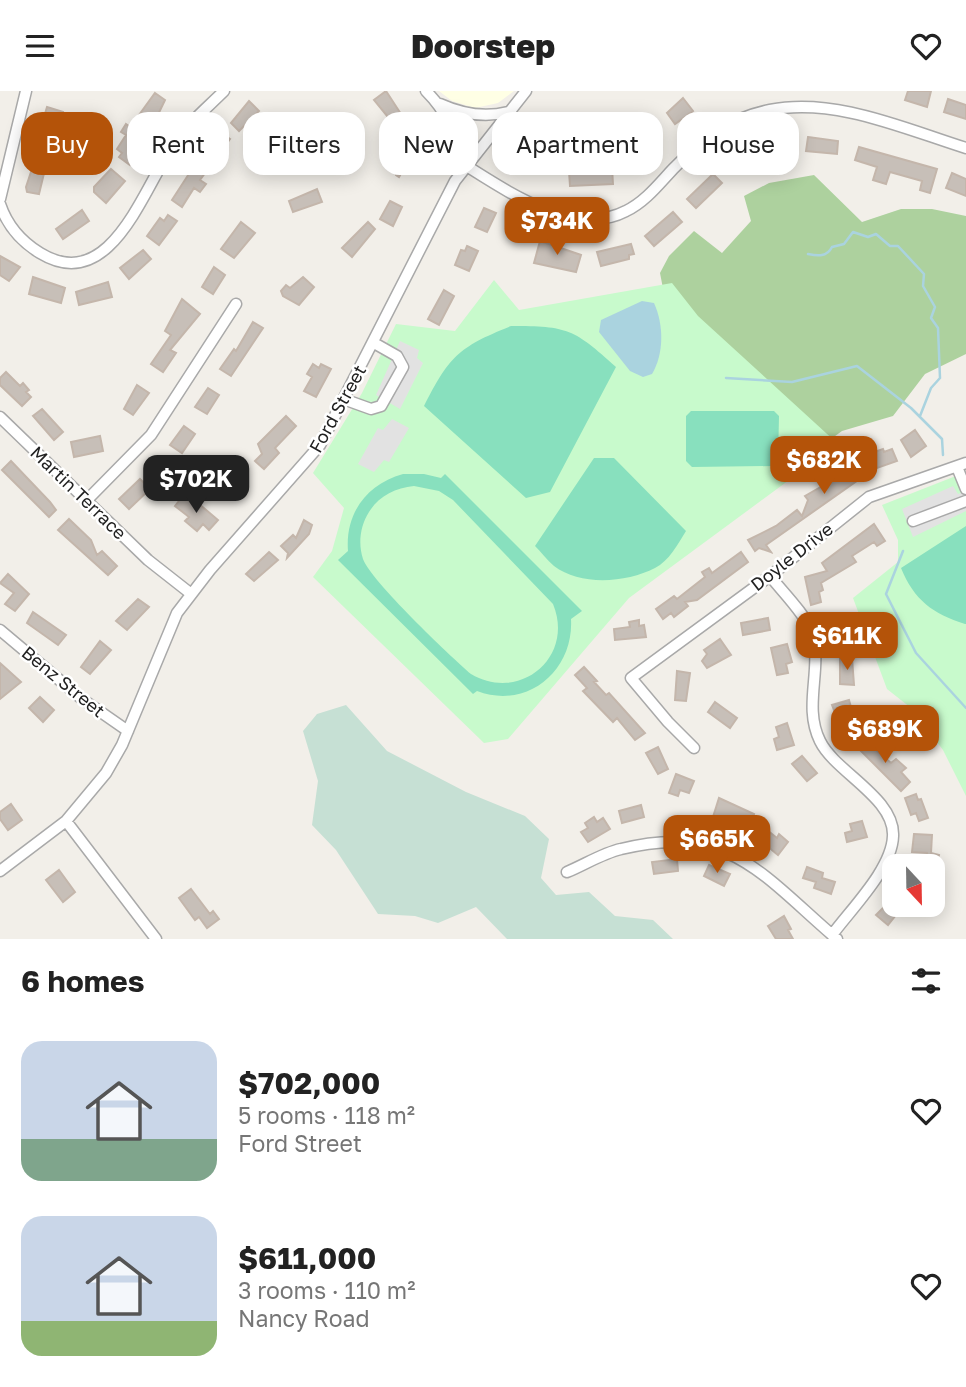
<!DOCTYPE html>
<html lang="en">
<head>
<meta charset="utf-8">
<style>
  body { margin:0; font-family:"Golos Text",sans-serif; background:#f6f6f6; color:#222; height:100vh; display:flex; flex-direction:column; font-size:26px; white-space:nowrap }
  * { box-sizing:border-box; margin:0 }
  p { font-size:23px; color:#767676 }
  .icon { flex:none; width:38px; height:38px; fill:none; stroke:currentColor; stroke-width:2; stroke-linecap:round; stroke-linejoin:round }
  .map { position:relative; height:848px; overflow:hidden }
  .details { display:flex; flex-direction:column; background:#fff; flex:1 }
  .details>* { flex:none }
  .banner { position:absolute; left:21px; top:21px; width:924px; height:63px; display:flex; gap:14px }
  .needle { width:46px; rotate:158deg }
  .controls { position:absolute; left:882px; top:763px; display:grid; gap:14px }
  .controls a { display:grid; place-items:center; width:63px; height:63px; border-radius:14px; background:#fff; box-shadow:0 4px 18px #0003; font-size:35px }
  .price { position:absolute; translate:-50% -60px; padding:0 16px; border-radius:14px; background:#b45309; color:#fff; font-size:23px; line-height:46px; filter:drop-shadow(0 2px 4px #0008) }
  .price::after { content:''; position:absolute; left:50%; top:42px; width:21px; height:16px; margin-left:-10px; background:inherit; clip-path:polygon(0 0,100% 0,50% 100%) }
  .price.active { background:#222; color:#fff }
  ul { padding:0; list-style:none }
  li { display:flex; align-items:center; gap:21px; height:175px; padding:0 21px }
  li span { display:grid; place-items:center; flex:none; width:196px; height:140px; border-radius:21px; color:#555 }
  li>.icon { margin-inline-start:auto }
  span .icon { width:84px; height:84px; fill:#fffc; stroke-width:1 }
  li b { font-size:30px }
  h2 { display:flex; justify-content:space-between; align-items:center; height:84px; padding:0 21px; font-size:30px }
  .tag { padding:0 24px; border-radius:21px; background:#fff; box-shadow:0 4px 18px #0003; font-size:24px; line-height:63px }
  .tag.active { background:#b45309; color:#fff }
  header { display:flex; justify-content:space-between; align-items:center; height:91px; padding:0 21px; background:#fff; font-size:32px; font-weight:800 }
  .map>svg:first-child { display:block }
</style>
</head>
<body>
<header><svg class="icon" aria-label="menu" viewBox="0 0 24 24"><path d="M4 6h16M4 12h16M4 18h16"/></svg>Doorstep<svg class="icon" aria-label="heart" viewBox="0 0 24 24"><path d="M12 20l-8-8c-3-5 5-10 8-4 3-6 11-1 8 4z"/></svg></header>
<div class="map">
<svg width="966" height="848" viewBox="0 0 966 848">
  <rect width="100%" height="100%" fill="#f2efe9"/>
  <path fill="#ffffe5" d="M439,0H514L498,12L475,17L452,10Z"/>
  <path fill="#add19e" d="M814,84L862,131L901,118H932L966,125V263L925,283L893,325L842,340L798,372L666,213L660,182L669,165L694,140L722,162L751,130L744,105L769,92Z"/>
  <path fill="#c6e0d4" d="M346,614L387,660L466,701L525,725L549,748L541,787L556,804L589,801L615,825L653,829L673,848H507L476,816L438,832L415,825L378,823L336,759L312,734L318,690L303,640L317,623Z"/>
  <path fill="#c8facc" d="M494,189L519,219L672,192L698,225L838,353L629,507L508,648L484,652L313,486L332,460L344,417L313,382L362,302L396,233L455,240Z
    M966,381V705L943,659L911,617L887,598L853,507L898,471V449L882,414Z"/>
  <path fill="#88e0be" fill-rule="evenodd" d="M511,235C568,235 574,238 616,276L550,401L526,407L424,315C449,266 458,256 511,235Z
    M691,320H774L779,325L778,370L773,375L692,376L686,370V325Z
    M594,367H614L686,440C678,453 669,470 655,477C626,492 580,495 554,475C547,469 541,461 535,455Z
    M403,383H424L441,387L445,383L582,520L571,528C574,580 527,619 477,600L473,603L338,469L348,460C345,422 367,393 403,383ZM414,395L439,400L453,409L553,513C575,566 520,612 471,583C450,565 371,490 363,468C358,453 360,435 369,421C379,405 395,397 414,395Z
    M966,435V533H965C933,523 914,509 901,477Z"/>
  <path fill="#e2e2e2" d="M400,250L419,259L417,267L423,272L400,318L376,304Z
    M392,328L409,337L389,371L384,369L374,381L358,373L378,337L383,339Z
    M953,395L958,403L966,400V420L913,446L902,418Z"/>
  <path fill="#aad3df" d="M642,210L654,212C664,234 664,263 652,283L643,286L630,280L599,241L601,229Z"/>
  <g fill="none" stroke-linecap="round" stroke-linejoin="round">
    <path stroke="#aad3df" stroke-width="2.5" d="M808,163C818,165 827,166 832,156L844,153L853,141L868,146L876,143L890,155H898L924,183L923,195L935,216L931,227L938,237L940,287L931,297L920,325
      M726,287L792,291L857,275L911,317L942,348L943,364
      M903,460L886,503L916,562L966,617"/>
  </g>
  <path fill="#c7bfb8" stroke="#c4b6ab" stroke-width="2" d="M386,0L401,23L392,31L374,9Z
    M908,0H931L927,16L905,9Z
    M155,2L165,9L153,34L139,24Z
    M683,7L693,20L675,33L667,22Z
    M948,8L966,14V28L944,21Z
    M249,10L259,20L239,40L231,32Z
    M47,16L63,21L61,29L68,31L65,39L59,37L52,58L39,54L42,44L39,43Z
    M548,31L556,38L535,66L523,57Z
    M126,33L148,48L130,74L119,66L122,62L117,58L126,44L121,41Z
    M413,36L427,40L418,65L422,66L418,76L407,72L399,86L396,84Z
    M643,37L658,49L637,71L624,61L627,57L623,54L634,38L639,42Z
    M220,41L230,48L200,89L206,93L200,101L194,97L182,116L172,109L207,55L209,56Z
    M808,46L838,50L837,63L806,60Z
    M774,47L778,63L743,75L738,57Z
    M859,56L937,78L930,102L920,99L922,90L890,81L886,93L873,89L877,76L855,69Z
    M34,72L46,74L39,103L27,101L26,96Z
    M605,72V77H612L613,93L570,95L569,80L596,78L590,73Z
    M111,78L125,90L106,112L94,101V96Z
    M952,82L966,88V105L946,97Z
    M713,83L722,92L696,117L687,108Z
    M317,98L322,111L293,121L289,110Z
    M390,110L402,116L393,135L380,128Z
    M484,117L496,122L487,141L475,136Z
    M82,119L89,130L63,148L56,138Z
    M673,121L682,131L654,155L645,145Z
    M168,124L177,130L159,154L147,145L160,127L164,130Z
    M241,131L255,142L234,167L221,158Z
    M368,131L375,138L352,166L342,157Z
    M540,150L581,164L576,181L534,172Z
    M631,153L634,163L629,164V168L601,175L597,161Z
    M467,155L478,160L469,180L455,174L461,159L465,160Z
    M143,159L151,168L129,188L120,177Z
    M0,165L20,176L9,190L0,184Z
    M214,176L225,184L213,203L202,196Z
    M33,186L65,197L61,212L29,203Z
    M303,186L314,196L299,214L283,205L281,200L286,194L290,197Z
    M108,191L112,206L79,214L76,201Z
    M444,199L454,205L439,234L428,228Z
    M182,208L200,223L170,259L176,262L163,281L151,273L171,244L165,240Z
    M253,231L263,237L231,285L220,278L234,258L236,260Z
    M313,273L319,277L321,273L331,278L316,306L304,300L312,286L307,283Z
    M6,281L20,295L23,292L29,299L26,301L31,306L22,315L0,294V287Z
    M137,294L149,302L133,324L124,318Z
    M208,297L219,304L207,323L195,316Z
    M42,318L63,341L54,349L33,325Z
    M286,325L296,335L275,357L279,362L264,378L255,370L262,363L258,353Z
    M184,335L195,343L182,362L170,354Z
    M915,339L926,355L911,366L901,349Z
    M100,345L103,360L74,366L71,351Z
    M883,358L884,361L892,358L897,370L874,378L872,373L860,381L861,387L766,454L771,461L759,457L755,460L748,449L776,435L797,419L802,425L808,409L805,405L838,386L835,383L843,377L846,382L869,363Z
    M11,370L50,411L56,419L49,426L2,379Z
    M140,388L150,398L129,418L119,408Z
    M183,405L197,416L199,413L218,429L209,439L203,433L197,440L185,430L189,426L175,415Z
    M69,428L91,449L97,464L102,460L117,475L108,484L58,439Z
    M304,429L312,434L309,443L287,467L288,462L281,455L293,444L296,447Z
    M874,433L885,450L877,455L874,451L852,465L856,471L821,492L823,499L819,501L821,511L811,514L805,486L827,480L822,472Z
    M269,461L278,469L254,490L246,483Z
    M741,461L748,471L697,509L685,511L688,515L674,526L671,522L663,528L656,518L674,505L677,508L705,486L702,481L709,477L712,482Z
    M8,483L29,503L15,520L5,513L14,502L0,492Z
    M138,508L149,516L127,539L116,530Z
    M33,521L66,544L58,554L27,532Z
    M850,523L852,530L845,533L852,552L840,557L830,530Z
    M768,527L770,539L743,544L741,532Z
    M639,529V535L644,534L646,546L615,549L614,538L630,536L629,531Z
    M720,548L731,564L707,577L702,570L707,563L704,559Z
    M100,550L111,559L90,583L81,576Z
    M787,553L792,571L786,573L788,582L777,584L771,557Z
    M840,567H852L854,594L840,593Z
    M0,572L21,591L0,608Z
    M584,576L597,590L594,591L606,604L609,602L645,642L635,649L617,627L613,631L583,600L587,597L575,584Z
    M677,580L690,582L686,610L675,609Z
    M40,606L54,619L43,631L29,617Z
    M849,609L857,638L843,642L832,614Z
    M715,611L737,627L730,637L708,621Z
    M787,632L794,654L777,659L774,648L779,646L776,636Z
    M863,648L891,672L896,668L906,677L901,681L910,691L901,700L856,655Z
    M658,656L668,678L658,683L646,662Z
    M802,665L817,682L807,690L792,673Z
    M676,683L694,690L689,702L680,699L678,705L669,702Z
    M916,703L918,709L921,708L928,727L919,730L916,722L911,724L905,707Z
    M719,707L754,723L748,737L728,732L727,735L713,726Z
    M11,713L22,729L8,739L0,728V721Z
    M641,714L644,726L622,732L619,720Z
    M594,726L597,731L603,727L610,738L588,751L581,741L588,737L585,732Z
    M862,730L867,746L847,751L845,742L852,740L850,733Z
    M762,735L777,747L779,743L788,751L778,764L755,745Z
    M914,743L932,744L931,762L939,764L937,775L926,773L927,762L912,761Z
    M677,768L678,780L654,783L652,771Z
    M709,774L730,783L724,795L704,785Z
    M807,776L823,782L822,787L835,791L831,803L814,797L816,791L803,787Z
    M59,779L75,801L63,811L46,789Z
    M191,798L210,823L213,820L219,828L207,837L199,826L195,829L179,807Z
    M889,811L899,820L888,834L876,824Z
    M784,825L791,838L788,839L793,848H776L768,835Z"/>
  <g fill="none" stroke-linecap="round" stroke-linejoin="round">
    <g stroke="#a9a9a9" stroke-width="13">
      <path id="minor" d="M426,0C449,23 455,44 465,74C508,101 575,147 626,120C645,111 659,93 673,78C701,49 729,27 770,19C835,6 905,38 966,57
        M440,13C462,23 484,27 508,21
        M0,108L26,0
        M0,113C7,134 22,151 40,162C114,207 146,87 179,46C192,29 209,15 224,0
        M346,309L371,318L381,315L403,276L397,265L374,252
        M0,326L148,469L190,502
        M957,376L966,398
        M86,410L151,344L236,213
        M913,430L966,410
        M770,485C781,499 806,524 811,540C824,576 802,614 820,650C835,681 895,707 893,745C892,778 851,818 832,844
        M0,539L82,608L128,640
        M694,657L668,631L631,587L770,485L869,406L966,372
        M66,730L156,848
        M0,780L66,730L106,682L122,654L177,522L210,479L320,354L455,90L526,0
        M567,781C584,774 603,762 621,758C729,731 763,785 837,848"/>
    </g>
    <use href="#minor" stroke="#fff" stroke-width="10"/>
  </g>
  <g text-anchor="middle" stroke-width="5" stroke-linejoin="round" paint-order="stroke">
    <g font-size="18" fill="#222" stroke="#fff">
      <text transform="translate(338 318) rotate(-61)" y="6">Ford Street</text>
      <text transform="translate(78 402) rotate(44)" y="6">Martin Terrace</text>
      <text transform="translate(792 466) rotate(-38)" y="6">Doyle Drive</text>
      <text transform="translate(63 591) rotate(39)" y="6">Benz Street</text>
    </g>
  </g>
</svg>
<div class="controls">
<a><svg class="needle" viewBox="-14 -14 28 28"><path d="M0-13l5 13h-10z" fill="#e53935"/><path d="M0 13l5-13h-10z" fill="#767676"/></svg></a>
</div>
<b class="price" style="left:557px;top:166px">$734K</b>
<b class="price" style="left:824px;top:405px">$682K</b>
<b class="price active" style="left:196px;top:424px">$702K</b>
<b class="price" style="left:847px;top:581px">$611K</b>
<b class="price" style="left:885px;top:674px">$689K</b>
<b class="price" style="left:717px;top:784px">$665K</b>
<div class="banner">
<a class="tag active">Buy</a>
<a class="tag">Rent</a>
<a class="tag">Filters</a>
<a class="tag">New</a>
<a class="tag">Apartment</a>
<a class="tag">House</a>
</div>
</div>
<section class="details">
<h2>6 homes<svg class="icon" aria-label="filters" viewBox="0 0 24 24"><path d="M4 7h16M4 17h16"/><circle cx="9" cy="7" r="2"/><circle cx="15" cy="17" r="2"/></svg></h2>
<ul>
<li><span style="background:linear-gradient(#c9d6e8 70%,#7fa58c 0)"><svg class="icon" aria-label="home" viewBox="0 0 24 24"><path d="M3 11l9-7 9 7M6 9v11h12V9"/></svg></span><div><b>$702,000</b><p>5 rooms · 118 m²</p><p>Ford Street</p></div><svg class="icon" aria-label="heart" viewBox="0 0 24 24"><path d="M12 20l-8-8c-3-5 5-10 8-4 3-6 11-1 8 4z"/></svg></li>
<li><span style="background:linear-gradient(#c9d6e8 75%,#8fb573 0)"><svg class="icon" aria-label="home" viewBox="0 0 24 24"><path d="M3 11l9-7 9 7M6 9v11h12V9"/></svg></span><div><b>$611,000</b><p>3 rooms · 110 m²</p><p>Nancy Road</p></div><svg class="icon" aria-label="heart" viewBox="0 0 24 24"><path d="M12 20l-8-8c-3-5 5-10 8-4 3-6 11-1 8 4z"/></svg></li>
</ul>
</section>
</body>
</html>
